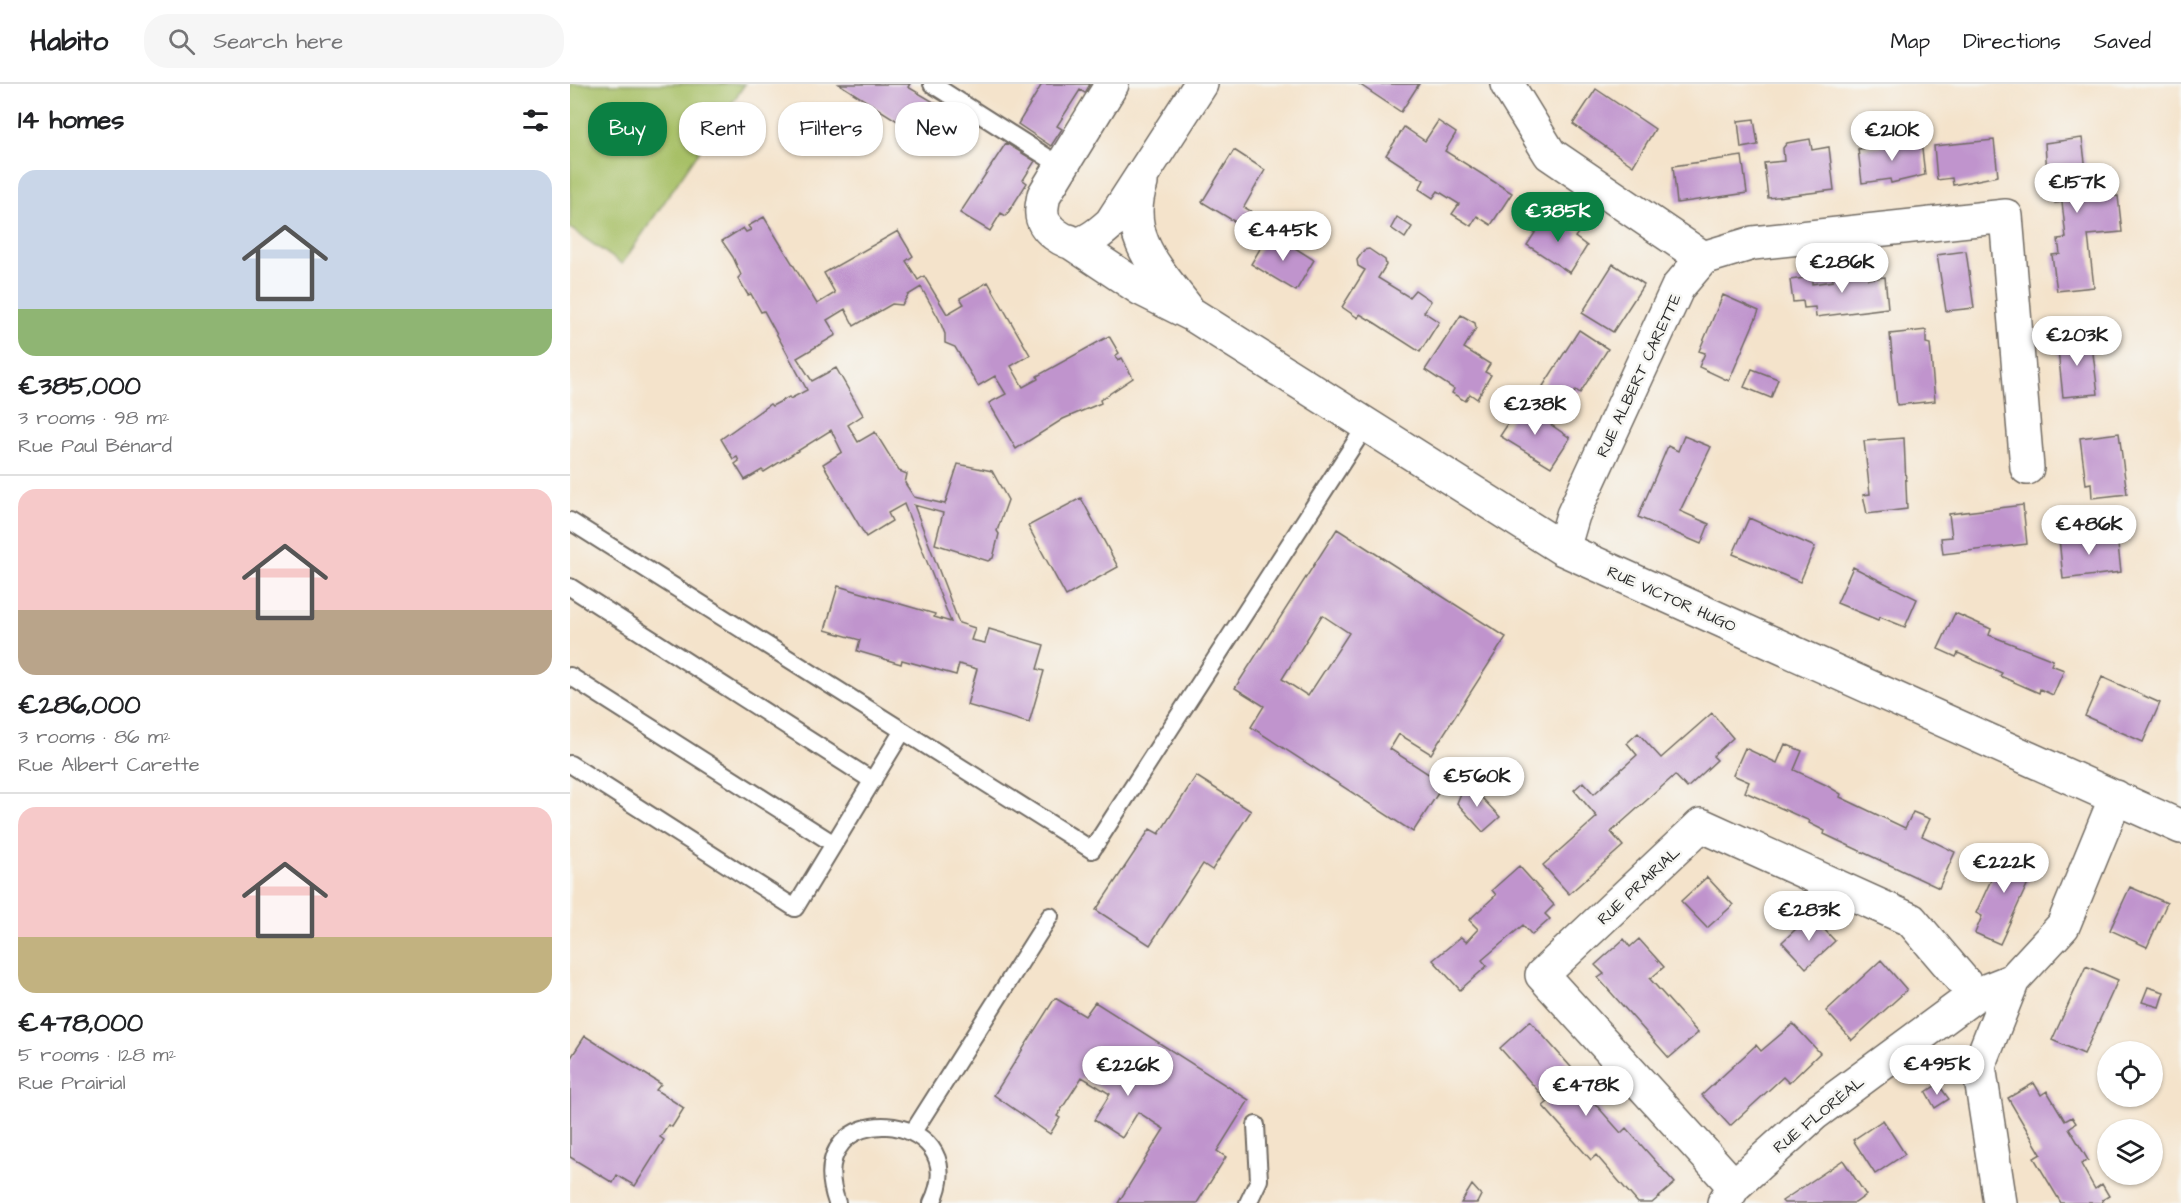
<!DOCTYPE html>
<html lang="en">
<head>
<meta charset="utf-8">
<style>
  body { margin:0; font-family:"Architects Daughter",sans-serif; background:#f6f6f6; color:#202124; height:100vh; display:flex; flex-direction:column; font-size:22px; white-space:nowrap }
  * { box-sizing:border-box; margin:0 }
  p { font-size:20px; color:#757577 }
  .icon { flex:none; width:33px; height:33px; fill:none; stroke:currentColor; stroke-width:2; stroke-linecap:round; stroke-linejoin:round }
  .map { position:relative; flex:1; overflow:hidden }
  .sheet { display:flex; flex-direction:column; background:#fff; width:570px }
  .sheet>* { flex:none }
  .banner { position:absolute; left:18px; top:18px; width:570px; height:54px; display:flex; gap:12px }
  .tools { position:absolute; left:1527px; top:957px; display:grid; gap:12px }
  .tools a { display:grid; place-items:center; width:66px; height:66px; border-radius:50%; background:#fff; box-shadow:0 2px 4px #0004; font-size:30px }
  .price { position:absolute; translate:-50% -51px; padding:0 14px; border-radius:21px; background:#fff; color:#222; font-size:20px; line-height:39px; filter:drop-shadow(0 2px 3px #0008) }
  .price::after { content:''; position:absolute; left:50%; top:36px; width:18px; height:14px; margin-left:-9px; background:inherit; clip-path:polygon(0 0,100% 0,50% 100%) }
  .price.selected { background:#0b8043; color:#fff }
  ul { padding:0; list-style:none }
  li { display:grid; align-content:center; gap:12px; height:318px; padding:0 18px }
  li+li { border-top:2px solid #e0e0e0 }
  li span { display:grid; place-items:center; height:186px; border-radius:18px; color:#555 }
  li>.icon { margin-inline-start:auto }
  span .icon { width:108px; height:108px; fill:#fffc; stroke-width:1 }
  li b { font-size:26px }
  h2 { display:flex; justify-content:space-between; align-items:center; height:72px; padding:0 18px; font-size:26px }
  .pill { padding:0 21px; border-radius:24px; background:#fff; box-shadow:0 2px 4px #0004; font-size:21px; line-height:54px }
  .pill.selected { background:#0b8043; color:#fff }
  header { display:flex; align-items:center; gap:36px; box-sizing:border-box; height:84px; padding:0 30px; background:#fff; border-bottom:2px solid #e0e0e0 }
  header strong { font-size:28px }
  nav { display:flex; gap:33px; margin-inline-start:auto; font-size:21px }
  .search { width:420px; height:54px; background:#f6f6f6; display:flex; align-items:center; gap:15px; box-sizing:border-box; padding:0 21px; border-radius:24px; color:#757577; font-size:22px }
  main { display:flex; flex:1; min-height:0 }
  .map>svg:first-child { display:block }
</style>
</head>
<body>
<header>
<strong>Habito</strong>
<div class="search"><svg class="icon" aria-label="search" viewBox="0 0 24 24"><circle cx="10" cy="10" r="6"/><path d="M15 15l6 6"/></svg>Search here</div>
<nav><a>Map</a><a>Directions</a><a>Saved</a></nav>
</header>
<main>
<section class="sheet">
<h2>14 homes<svg class="icon" aria-label="filters" viewBox="0 0 24 24"><path d="M4 7h16M4 17h16"/><circle cx="9" cy="7" r="2"/><circle cx="15" cy="17" r="2"/></svg></h2>
<ul>
<li><span style="background:linear-gradient(#c9d6e8 75%,#8fb573 0)"><svg class="icon" aria-label="home" viewBox="0 0 24 24"><path d="M3 11l9-7 9 7M6 9v11h12V9"/></svg></span><div><b>€385,000</b><p>3 rooms · 98 m²</p><p>Rue Paul Bénard</p></div></li>
<li><span style="background:linear-gradient(#f6c9c9 65%,#b9a48a 0)"><svg class="icon" aria-label="home" viewBox="0 0 24 24"><path d="M3 11l9-7 9 7M6 9v11h12V9"/></svg></span><div><b>€286,000</b><p>3 rooms · 86 m²</p><p>Rue Albert Carette</p></div></li>
<li><span style="background:linear-gradient(#f6c9c9 70%,#c2b280 0)"><svg class="icon" aria-label="home" viewBox="0 0 24 24"><path d="M3 11l9-7 9 7M6 9v11h12V9"/></svg></span><div><b>€478,000</b><p>5 rooms · 128 m²</p><p>Rue Prairial</p></div></li>
</ul>
</section>
<div class="map">
<svg width="1611" height="1119" viewBox="0 0 1611 1119">
  <rect width="100%" height="100%" fill="#f6f6f2"/>
  <filter id="ink" filterUnits="userSpaceOnUse"><feTurbulence type="fractalNoise" baseFrequency=".0167" numOctaves="2"/><feDisplacementMap in="SourceGraphic" scale="12" xChannelSelector="R" yChannelSelector="G"/><feConvolveMatrix kernelMatrix="1 2 1 2 8 2 1 2 1" color-interpolation-filters="sRGB"/></filter>
  <filter id="wash" filterUnits="userSpaceOnUse"><feTurbulence type="fractalNoise" baseFrequency=".008" numOctaves="4" result="noise"/><feDisplacementMap in="SourceGraphic" scale="24" xChannelSelector="R" yChannelSelector="G"/><feGaussianBlur stdDeviation="1.35" result="paint"/><feColorMatrix in="noise" values="0 0 0 0 0 0 0 0 0 0 0 0 0 0 0 0 0 1.4 0 .05"/><feComposite in="paint" operator="in"/></filter>
  <g filter="url(#wash)">
    <rect width="100%" height="100%" fill="#f4e3cb"/>
    <path fill="#a7c066" stroke="#697648" stroke-width="1.5" d="M0,0H175L52,180L0,144Z"/>
    <g id="blocks">
      <path fill="#c094cd" fill-rule="evenodd" d="M269,0H340L338,3L372,23L374,20L394,33L373,66Z
        M472,0H520L515,9L510,6L487,42L492,45L481,62L448,40Z
        M789,0H849L831,28Z
        M1026,5L1085,45L1063,82L1003,40Z
        M1184,35L1188,61L1171,64L1168,37Z
        M868,37L886,49L875,67L942,109L921,141L907,132L901,142L882,130L889,120L868,107L863,114L849,105L854,96L816,71L834,43L855,57Z
        M1512,54L1518,102L1514,103L1515,115L1548,112L1552,148L1518,151L1524,203L1487,207L1482,171L1490,170L1488,155L1496,154L1492,118L1485,119L1484,105L1478,106L1475,59Z
        M1240,55L1242,66L1259,63L1264,106L1198,114L1194,79L1214,77L1213,64L1217,59Z
        M1424,56L1428,92L1383,101L1382,94L1367,96L1364,62Z
        M1351,57L1355,91L1321,99L1320,95L1292,99L1288,65Z
        M436,59L465,77L453,96L457,99L436,132L431,129L420,147L390,129Z
        M664,66L695,86L674,123L682,128L672,142L632,118Z
        M1172,72L1177,109L1107,119L1103,82Z
        M977,130L1008,149L1005,153L1017,162L1000,189L957,161Z
        M194,133L247,220L265,209L254,189L328,147L343,172L336,177L348,196L354,192L377,230L394,220L390,214L418,198L460,271L441,282L453,303L468,295L467,292L539,252L549,269L545,272L548,276L552,274L563,294L530,316L531,319L493,335L446,365L419,319L436,310L425,292L408,302L385,263L375,259V250L369,235L351,203L338,211L332,221L322,220L284,242L275,225L257,236L266,251L227,274L242,297L266,284L293,331L278,341L288,358L305,348L329,387L337,390L335,399L344,413L375,420L388,380L422,387L438,416L427,447L429,450L423,474L418,477L365,460L373,429L344,421L389,539L405,544L401,556L415,559L419,545L474,561L467,585L474,587L459,639L397,621L407,585L389,580L386,591L332,576L331,580L287,567L290,556L255,546L268,502L365,530L364,533L381,538L334,420L318,429L322,437L296,453L253,380L272,368L261,346L194,388L192,386L175,396L165,380L169,377L167,373L163,375L151,355L200,320L202,322L219,313L220,315L237,306L194,227L191,228L181,210L178,211L168,194L171,191L163,173L152,157L173,144L176,148L181,146L178,142Z
        M827,133L842,143L835,154L821,144Z
        M700,148L744,176L726,207L681,180Z
        M799,165L815,176L816,181L808,194L839,213L845,206L861,217L854,228L869,238L850,268L805,239L790,230L788,234L772,223L795,186L788,182L787,176L794,166Z
        M1396,167L1404,224L1376,227L1367,171Z
        M1043,180L1074,200L1043,248L1012,229Z
        M1297,186L1298,195L1315,193L1318,224L1246,233L1245,223L1234,224L1233,217L1223,218L1220,196L1242,193V200L1263,197L1262,191Z
        M1153,211L1189,227L1159,297L1129,283L1135,269L1129,267Z
        M891,231L905,239L906,244L894,264L920,280L915,288L921,291L907,315L900,310L895,317L882,309L884,305L855,286Z
        M1009,246L1038,265L1010,309L1006,306L998,319L973,302Z
        M1356,246V259L1360,260L1365,317L1327,321L1320,250Z
        M1521,253L1528,310L1493,313L1487,257Z
        M1182,285L1208,295L1201,314L1174,303Z
        M951,320L1000,354L981,383L930,352Z
        M1549,349L1557,410L1522,414L1521,399L1516,400L1510,354Z
        M1114,352L1141,363L1110,427L1139,440L1131,460L1068,433L1098,362L1108,367Z
        M1334,354L1337,425L1297,430L1293,411L1300,410L1294,357Z
        M511,414L548,483L496,512L458,442Z
        M1453,421L1457,460L1373,470L1371,454L1382,453L1379,430Z
        M1179,434L1245,463L1230,498L1163,470Z
        M767,445L936,553L861,670L829,650L820,665L874,700L843,748L681,643L694,622L665,604ZM752,531L779,549L738,612L712,595Z
        M1519,451L1520,455L1547,452L1551,488L1493,495L1489,454Z
        M1283,483L1347,515L1335,543L1310,533L1308,536L1267,519Z
        M1385,529L1421,545L1419,551L1483,576L1481,581L1494,586L1483,611L1470,605L1469,609L1430,592L1432,589L1388,569L1386,573L1368,565Z
        M1532,593L1590,619L1573,658L1515,632Z
        M1142,629L1163,654L1143,672L1147,676L1117,704L1105,691L1041,748L1053,762L999,810L973,781L1027,733L1004,706L1013,698L1024,710L1067,671L1057,659L1068,649L1091,674Z
        M1215,660L1232,667L1224,686L1256,701L1271,710L1270,713L1335,744L1343,728L1360,735L1352,752L1385,768L1369,804L1254,750L1255,747L1239,739L1240,737L1175,708L1179,698L1163,691L1175,664L1207,679Z
        M626,692L681,727L642,786L633,780L580,861L526,826L580,745L589,750Z
        M896,697L930,733L913,748L887,719Z
        M1436,763L1468,777L1430,860L1405,849L1412,832L1406,829Z
        M949,782L984,821L975,830L980,835L962,851L953,841L912,876L917,882L890,906L863,876L891,853L896,858L908,845L899,836L926,811L922,806Z
        M1137,793L1163,821L1137,844L1111,817Z
        M1560,803L1597,819L1577,863L1540,846Z
        M1241,831L1265,857L1236,884L1212,858Z
        M1054,855L1060,863L1069,855L1094,883L1080,895L1128,949L1099,974L1028,894L1034,890L1025,881Z
        M1311,876L1337,906L1282,956L1256,927Z
        M1516,882L1548,896L1514,970L1482,956Z
        M1578,903L1594,908L1589,923L1572,918Z
        M485,914L515,932L525,918L679,1016L647,1067L656,1073L627,1119H548L594,1045L568,1028L552,1054L524,1036L540,1010L512,993L487,1032L490,1034L480,1050L424,1011Z
        M960,937L1008,991L1003,995L1051,1049L1056,1044L1105,1099L1082,1119H1068L1026,1071L1021,1076L973,1022L978,1018L930,964Z
        M1223,940L1250,969L1219,999L1213,993L1160,1042L1132,1011L1186,961L1191,967Z
        M15,952L91,1000L86,1006L114,1024L102,1043L98,1041L90,1053L94,1056L65,1102L47,1091L43,1099L0,1073V975Z
        M1464,999L1471,1011L1477,1007L1495,1037L1502,1033L1506,1039L1499,1044L1518,1076L1511,1080L1525,1105L1532,1100L1539,1112L1532,1116L1533,1119H1491L1464,1074L1471,1070L1438,1014Z
        M1368,1000L1379,1015L1365,1024L1356,1008Z
        M1313,1036L1335,1070L1305,1090L1283,1056Z
        M1273,1076L1296,1111L1285,1119H1214L1212,1117Z
        M902,1101L911,1111L907,1119H891Z"/>
    </g>
  </g>
  <g filter="url(#ink)">
    <use href="#blocks" fill-opacity="0" stroke="#716b63" stroke-width="1.5"/>
    <g fill="none" stroke-linecap="round" stroke-linejoin="round">
      <g stroke="#716b63" stroke-width="20">
        <path id="lane" d="M362,0L491,82
          M0,437L522,766L797,340
          M0,503L303,697
          M0,592L264,760
          M0,680L225,824L332,648
          M343,1048L480,832
          M267,1119C228,1008 408,1025 362,1119
          M678,1119L689,1096L686,1041"/>
      </g>
      <g stroke="#716b63" stroke-width="36">
        <path id="street" d="M542,0L474,111C473,117 471,124 472,130C472,144 495,161 510,159C521,157 533,146 541,139L631,0
          M937,0L980,70L1133,174
          M571,99C553,151 586,184 616,223
          M499,157L571,205L623,231L993,465L1611,743
          M993,465L1003,431L1108,203L1133,174L1183,159L1436,132L1457,384
          M1164,1102L972,891L1131,741L1341,836L1405,911
          M1154,1119L1164,1102L1244,1030L1405,911L1443,896L1493,842L1546,713
          M1430,1119L1409,982L1443,896"/>
      </g>
      <use href="#lane" stroke="#fff" stroke-width="16"/>
      <use href="#street" stroke="#fff" stroke-width="33"/>
    </g>
  </g>
  <g text-anchor="middle" stroke-width="5" stroke-linejoin="round" paint-order="stroke">
    <g font-size="16" fill="#2b2b2b" stroke="#f6f6f2">
      <text transform="translate(1068 291) rotate(-65)" y="6">RUE ALBERT CARETTE</text>
      <text transform="translate(1102 514) rotate(24)" y="6">RUE VICTOR HUGO</text>
      <text transform="translate(1068 801) rotate(-43)" y="6">RUE PRAIRIAL</text>
      <text transform="translate(1248 1030) rotate(-39)" y="6">RUE FLORÉAL</text>
    </g>
  </g>
</svg>
<div class="tools">
<a><svg class="icon" aria-label="locate" viewBox="0 0 24 24"><circle cx="12" cy="12" r="6"/><path d="M12 2v4M12 18v4M2 12h4M18 12h4"/></svg></a>
<a><svg class="icon" aria-label="layers" viewBox="0 0 24 24"><path d="M12 4l9 5-9 5-9-5zM3 14l9 5 9-5"/></svg></a>
</div>
<b class="price" style="left:1322px;top:78px">€210K</b>
<b class="price" style="left:1507px;top:130px">€157K</b>
<b class="price selected" style="left:988px;top:159px">€385K</b>
<b class="price" style="left:713px;top:178px">€445K</b>
<b class="price" style="left:1272px;top:210px">€286K</b>
<b class="price" style="left:1507px;top:283px">€203K</b>
<b class="price" style="left:965px;top:352px">€238K</b>
<b class="price" style="left:1519px;top:472px">€486K</b>
<b class="price" style="left:907px;top:724px">€560K</b>
<b class="price" style="left:1434px;top:810px">€222K</b>
<b class="price" style="left:1239px;top:858px">€283K</b>
<b class="price" style="left:1367px;top:1012px">€495K</b>
<b class="price" style="left:558px;top:1013px">€226K</b>
<b class="price" style="left:1016px;top:1033px">€478K</b>
<div class="banner">
<a class="pill selected">Buy</a>
<a class="pill">Rent</a>
<a class="pill">Filters</a>
<a class="pill">New</a>
</div>
</div>
</main>
</body>
</html>
